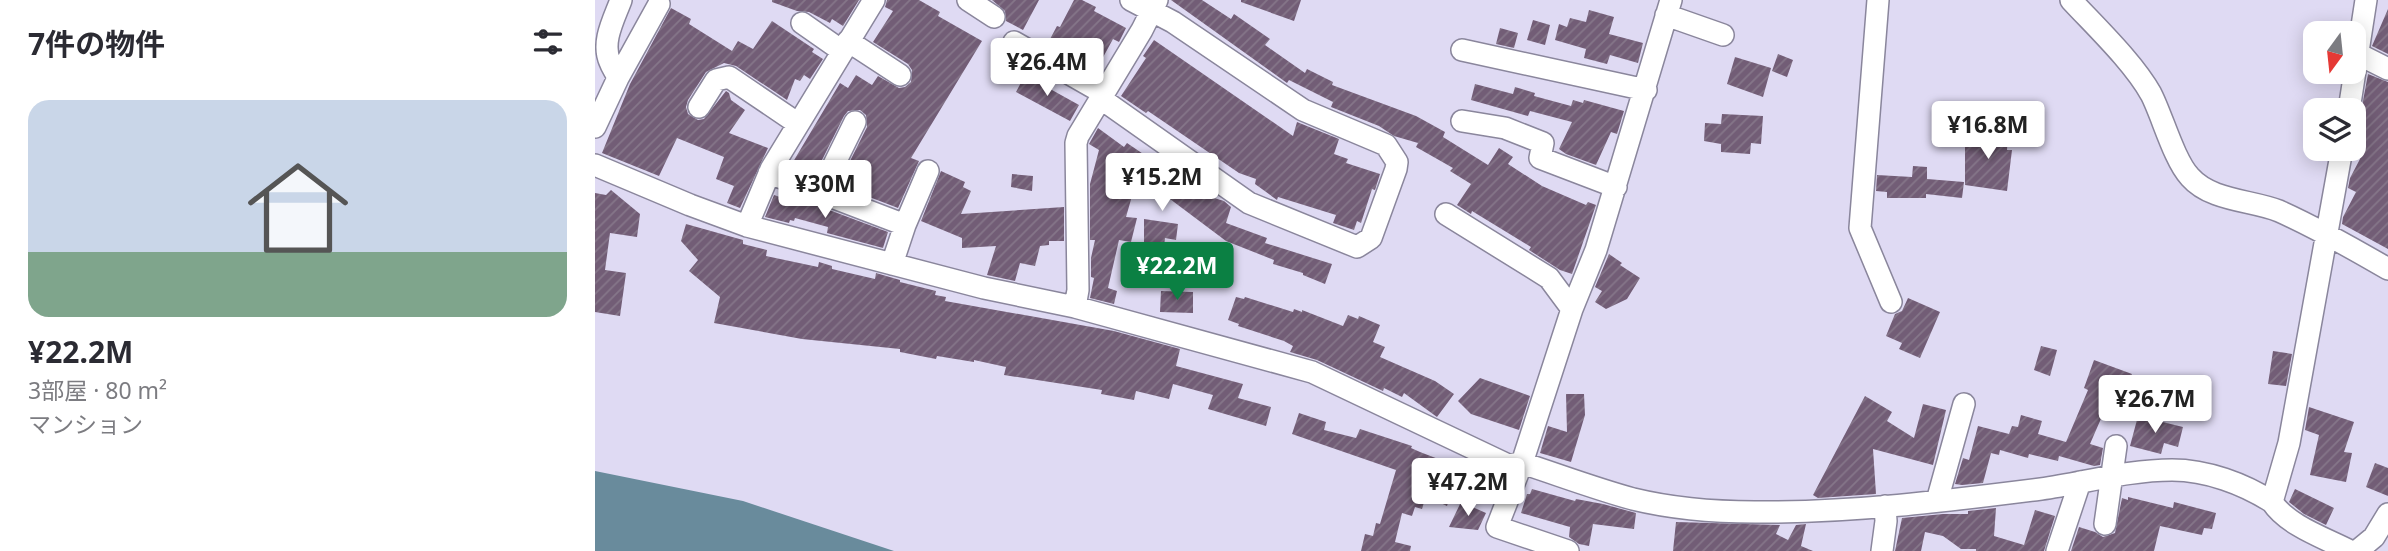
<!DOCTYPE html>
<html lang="ja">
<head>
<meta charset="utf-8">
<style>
  body { margin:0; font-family:"Noto Sans","Noto Sans JP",sans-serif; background:#f2f2f3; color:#2b2b33; height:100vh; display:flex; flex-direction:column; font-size:26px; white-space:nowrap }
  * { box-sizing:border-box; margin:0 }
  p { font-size:23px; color:#7c7c81 }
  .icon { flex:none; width:38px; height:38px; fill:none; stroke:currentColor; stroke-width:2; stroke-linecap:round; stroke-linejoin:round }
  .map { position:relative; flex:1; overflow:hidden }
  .details { display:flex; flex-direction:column; background:#fff; width:595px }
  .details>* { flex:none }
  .needle { width:46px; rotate:195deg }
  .tools { position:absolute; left:1708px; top:21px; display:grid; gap:14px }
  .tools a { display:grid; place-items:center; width:63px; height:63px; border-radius:14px; background:#fff; box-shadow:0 4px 18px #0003; font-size:35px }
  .price { position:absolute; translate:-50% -60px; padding:0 16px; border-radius:7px; background:#fff; color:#222; font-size:23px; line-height:46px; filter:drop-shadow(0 2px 4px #0008) }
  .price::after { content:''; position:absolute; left:50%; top:42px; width:21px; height:16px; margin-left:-10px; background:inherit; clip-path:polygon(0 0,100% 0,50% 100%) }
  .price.current { background:#0b8043; color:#fff }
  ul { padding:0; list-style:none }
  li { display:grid; align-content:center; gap:14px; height:371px; padding:0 28px }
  li span { display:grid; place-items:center; height:217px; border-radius:21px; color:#555 }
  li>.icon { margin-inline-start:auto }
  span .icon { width:126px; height:126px; fill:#fffc; stroke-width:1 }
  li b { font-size:30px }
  h2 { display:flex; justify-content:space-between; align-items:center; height:84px; padding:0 28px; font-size:30px }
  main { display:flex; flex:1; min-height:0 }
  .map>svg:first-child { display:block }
</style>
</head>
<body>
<main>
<section class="details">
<h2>7件の物件<svg class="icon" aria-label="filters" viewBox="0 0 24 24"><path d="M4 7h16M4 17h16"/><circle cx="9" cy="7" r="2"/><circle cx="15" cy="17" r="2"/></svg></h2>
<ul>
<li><span style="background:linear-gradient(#c9d6e8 70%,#7fa58c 0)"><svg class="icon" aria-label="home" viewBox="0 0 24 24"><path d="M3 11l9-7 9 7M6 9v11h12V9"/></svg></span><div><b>¥22.2M</b><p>3部屋 · 80 m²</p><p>マンション</p></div></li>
</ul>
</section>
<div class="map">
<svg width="1793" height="551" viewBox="0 0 1793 551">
  <defs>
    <pattern id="building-hatch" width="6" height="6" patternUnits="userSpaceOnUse" patternTransform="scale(1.75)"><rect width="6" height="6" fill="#725d76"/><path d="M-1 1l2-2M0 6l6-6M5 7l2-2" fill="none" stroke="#857689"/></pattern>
  </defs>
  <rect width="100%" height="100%" fill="#dfdaf3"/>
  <path fill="#698b9c" d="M0,471L148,501L299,551H0Z"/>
  <path fill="url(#building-hatch)" d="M177,0H264L248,26L237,19L235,23L214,12L202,11L177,2Z
    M292,0H324L345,12L343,16L387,41L316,158L324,161L303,208L243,185L272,127L271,115L265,110L253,111L249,116L219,176L195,167L245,83L253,88L261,75L277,85L283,76L304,88L310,87L316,82L317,70L313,64L278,42L298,11L290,7Z
    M397,0H444L428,30L411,21L410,11Z
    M479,0H487L501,7L499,11L531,28L524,42L518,39L500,72L477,60L480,54L454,41L462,26L465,27Z
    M576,0H607L636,19L639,14L675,39L670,45L710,73L712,69L738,82L737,85L821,116L850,132L848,137L893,165L904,148L918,157L913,164L947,186L991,205L993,202L1001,205L977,274L965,270L934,250L936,247L877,211L876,214L862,205L876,184L855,171L858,168L821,147L823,143L799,136L784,126L736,107L738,102L694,80L692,83Z
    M646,0H706L699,21L646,2Z
    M76,8L96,19L94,24L137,51L143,41L158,49L177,21L219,49L217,52L228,59L215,79L209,75L205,81L200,79L192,100L141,66L129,63L111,72L93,100L91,107L93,114L103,120L109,119L131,91L134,93L136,100L150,110L134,133L173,148L145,208L132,203L139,186L121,179L129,157L82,138L64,176L7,153L35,84Z
    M1793,9V54L1777,46Z
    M994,10L1019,17L1014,34L1048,43L1043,63L1015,55L1012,64L989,58L991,49L960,40L964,24L972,27L975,18L991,22Z
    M938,20L955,25L950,45L932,40Z
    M905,28L923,33L919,48L901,44Z
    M559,40L698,136L702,122L744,139L739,154L753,159L751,163L785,174L780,190L777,189L766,223L762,221L759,230L738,223L741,215L683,197L682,200L660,184L661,179L644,173L553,111L551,113L526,96L551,58L548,56Z
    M1183,54L1198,60L1192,77L1177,71Z
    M1140,57L1176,68L1168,97L1132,84Z
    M1773,74L1793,82V249L1747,224L1748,217L1761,192L1753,188L1755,178L1765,159L1759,156V140L1769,118L1765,117Z
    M430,75L484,105L475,121L421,92Z
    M880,84L918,94L920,87L940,93L939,96L976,106L978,100L988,103L989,100L1029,111L1022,134L1016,132L1001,165L971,154L964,149L977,122L935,111L933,116L876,100Z
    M1127,114L1168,116L1166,144L1156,143L1155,154L1126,152V144L1109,141L1110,123L1126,124Z
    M503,128L529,147L532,143L563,164L567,158L602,183L596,191L629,201L636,207L631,223L672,238L670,243L737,264L730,284L708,275V273L678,264L679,260L631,241L543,175L531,217L542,218L536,242L524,240L513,288L522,291L519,304L495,298L499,278L496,277V258L500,240H495V184L504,150L494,144Z
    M1397,132L1413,133L1412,150H1417L1412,191L1370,185V135L1397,136Z
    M1318,166L1332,167V179L1369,182L1367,198L1331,194V198H1292V192L1281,191L1282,175L1317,177Z
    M346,171L370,182L368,187L376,191L366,214L469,207V241H454V245L445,246L440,266L425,263L420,281L392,275L401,246L367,248V238L326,221Z
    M417,174L438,176L437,191L416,187Z
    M16,190L45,214L42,237L15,233L10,270L31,273L25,316L0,312V193L11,195Z
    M186,192L293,232L288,248L232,233L233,227L200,218L199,221L195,220L194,223L170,217L179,195L185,197Z
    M549,219L583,224L581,240L570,238L569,246L549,243Z
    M91,224L148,240V244L172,250L171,256L223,267L224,262L237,266V269L280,279L281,273L305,280V282L341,291L340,295L351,297L350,301L519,331L585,349L581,366L648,384L643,398L676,407L671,426L613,409L618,395L578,384L574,399L541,391L539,400L506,394L507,390L409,375L411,367L379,360V362L342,356L341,359L305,352V349L207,339L119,323L125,297L94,271L103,260L86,241Z
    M1014,254L1027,263L1025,265L1045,278L1032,299L1011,309L1000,302L1007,291L1000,287Z
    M566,291L598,292V313L565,312Z
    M641,297L649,299L650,297L698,312L699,309L707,312V310L748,326L753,315L763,319L764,316L785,325L778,342L790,347L785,357L840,381L859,394L842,417L809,393L807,397L789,388L788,391L722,360L695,352L698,346L689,341L643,326L644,324L633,320Z
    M1313,298L1345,312L1325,358L1304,349L1307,343L1291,336L1300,314L1307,311Z
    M1446,346L1462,350L1455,376L1439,370Z
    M1678,351L1697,354L1691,386L1673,384Z
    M1499,360L1537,374L1531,389L1538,391L1534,405L1515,398L1495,444L1508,448L1505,465L1499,466L1464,456L1463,461L1434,454L1433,458L1405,450L1404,455L1396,453L1388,483L1367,485L1360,484L1368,458L1374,460L1383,426L1414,434L1417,426L1423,427L1426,415L1447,421L1443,434L1471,442L1493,390L1489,388Z
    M885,378L935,396L924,430L876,414L863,401Z
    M971,394H989L990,415L976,462L945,453L953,426L972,432Z
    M1270,396L1297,412L1292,421L1319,438L1328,404L1351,410L1338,465L1278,449L1281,494L1223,498L1218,495Z
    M1714,407L1759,422L1749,452L1757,453L1751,482L1715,475L1724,435L1710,430Z
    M704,413L731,422L729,430L761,438L765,429L817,446L816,448L825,452L864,467L852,506L831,496L827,509L820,507L817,516L807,513L800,542L816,546L815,551H766L770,534L778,536L781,523L785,524L801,470L697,434Z
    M1543,416L1588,427L1583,447L1569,443L1566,454L1535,446Z
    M1780,463L1793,468V496L1771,487Z
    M937,489L980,501L981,499L1008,504L1041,513L1039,529L998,524L994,546L984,544L974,537L975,527L926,513L932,494H935Z
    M1700,489L1739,508L1731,525L1709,514L1694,502Z
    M1533,497L1578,508L1579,502L1621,513L1617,529L1609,528L1607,535L1565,526L1559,551H1476L1484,527L1500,532L1508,537L1520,533L1527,498L1533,500Z
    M866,502L891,513L883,530L854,527Z
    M1401,508L1399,536L1429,545L1440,510L1460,516L1449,551H1381V549H1366L1348,536L1330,532L1326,551H1300L1307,518L1348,514H1373V511Z
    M1081,522L1185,525L1181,534L1193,540L1201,525L1211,524L1206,546L1218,551H1078Z"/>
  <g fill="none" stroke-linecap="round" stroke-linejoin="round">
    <g stroke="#8a869c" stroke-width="24">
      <path id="street" d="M373,0L399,17
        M1283,0L1265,228L1296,302
        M1476,0C1501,27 1538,62 1556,94C1567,115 1579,160 1595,177C1616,201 1656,200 1684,211C1722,228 1757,248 1793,269
        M1071,15L1128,35
        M207,23L247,51
        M253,41L305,75
        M419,42L508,93
        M867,50L1051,90
        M1763,54L1793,69
        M23,78L64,4
        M505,98L654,203L762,247L776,238L801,169L802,162L791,145L708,110L578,22L536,0
        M104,107L121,80L134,77L202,123
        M1754,110L1771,0
        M867,121L910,128L948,143L945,158L1021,187
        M0,127L23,78C21,72 17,68 15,62C6,42 19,19 26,0
        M1747,149L1694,443L1677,502C1693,526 1730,538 1755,551
        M0,165L95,205L152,226L389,288L480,307L717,372L913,465L927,463C964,475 1001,489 1038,499C1075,508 1122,512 1160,512C1255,513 1351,501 1446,489C1489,483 1533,470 1577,470C1612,470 1649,484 1677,502
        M174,173L310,225L297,264
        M225,193L260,122
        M851,214L954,278L977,309
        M310,225L333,171
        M152,226L176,169L279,0
        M480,307L483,290L481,143L483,136L547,30L562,0
        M1342,501L1369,404
        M1510,524L1521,446
        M973,551L902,527L927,463L977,309L1001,250L1076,0
        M1287,551L1291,521L1290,506
        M1462,551L1485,482
        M1762,551L1779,537L1793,514"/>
    </g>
    <use href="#street" stroke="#fff" stroke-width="21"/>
  </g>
</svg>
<div class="tools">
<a><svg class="needle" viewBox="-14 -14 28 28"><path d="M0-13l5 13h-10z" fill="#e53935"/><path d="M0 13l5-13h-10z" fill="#7c7c81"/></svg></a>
<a><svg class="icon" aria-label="layers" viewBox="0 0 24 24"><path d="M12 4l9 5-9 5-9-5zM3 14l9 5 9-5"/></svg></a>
</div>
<b class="price" style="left:452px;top:98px">¥26.4M</b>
<b class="price" style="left:1393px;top:161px">¥16.8M</b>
<b class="price" style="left:567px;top:213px">¥15.2M</b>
<b class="price" style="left:230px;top:220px">¥30M</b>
<b class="price current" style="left:582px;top:302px">¥22.2M</b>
<b class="price" style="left:1560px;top:435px">¥26.7M</b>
<b class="price" style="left:873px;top:518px">¥47.2M</b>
</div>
</main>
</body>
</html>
